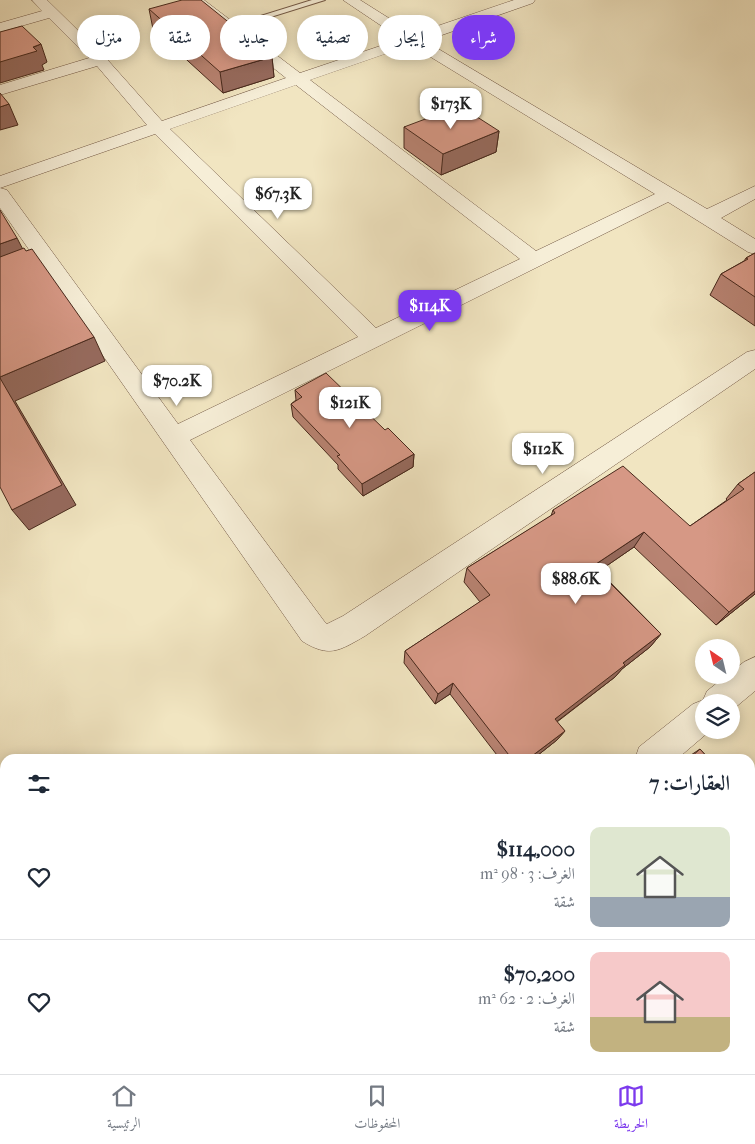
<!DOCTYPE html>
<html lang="ar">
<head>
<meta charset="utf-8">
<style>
  body { margin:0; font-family:"IM FELL French Canon",Amiri,serif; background:#f2f2f3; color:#1f2937; direction:rtl; height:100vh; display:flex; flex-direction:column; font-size:19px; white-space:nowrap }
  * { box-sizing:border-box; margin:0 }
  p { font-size:16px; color:#747a83 }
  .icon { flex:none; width:28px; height:28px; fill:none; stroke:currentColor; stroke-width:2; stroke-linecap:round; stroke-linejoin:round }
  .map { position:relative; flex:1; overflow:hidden; direction:ltr }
  .panel { position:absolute; left:0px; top:754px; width:755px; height:321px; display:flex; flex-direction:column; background:#fff; border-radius:15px 15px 0 0; box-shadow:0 2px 12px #0003; direction:rtl }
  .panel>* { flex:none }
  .guide { position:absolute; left:15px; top:15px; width:500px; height:45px; direction:rtl; display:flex; gap:10px }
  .needle { width:32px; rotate:325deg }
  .tools { position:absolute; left:695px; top:639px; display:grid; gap:10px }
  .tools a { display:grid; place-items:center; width:45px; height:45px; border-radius:50%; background:#fff; box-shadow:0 2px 12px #0003; font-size:25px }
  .price { position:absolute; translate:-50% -42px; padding:0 11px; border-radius:10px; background:#fff; color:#222; font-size:16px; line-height:32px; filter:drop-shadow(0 1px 2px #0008) }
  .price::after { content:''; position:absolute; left:50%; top:30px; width:15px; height:11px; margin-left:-8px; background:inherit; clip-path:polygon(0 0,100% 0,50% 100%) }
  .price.current { background:#7c3aed; color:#fff }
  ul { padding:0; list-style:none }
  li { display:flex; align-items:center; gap:15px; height:125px; padding:0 25px }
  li+li { border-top:1px solid #e0e1e3 }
  li span { display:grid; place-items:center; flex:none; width:140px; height:100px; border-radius:10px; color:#555 }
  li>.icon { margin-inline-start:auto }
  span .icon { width:60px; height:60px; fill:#fffc; stroke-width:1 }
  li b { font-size:21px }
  h2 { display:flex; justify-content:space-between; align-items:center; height:60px; padding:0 25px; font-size:21px }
  .chip { padding:0 18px; border-radius:22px; background:#fff; box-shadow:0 2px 12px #0003; font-size:18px; line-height:45px }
  .chip.current { background:#7c3aed; color:#fff }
  .tab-bar { display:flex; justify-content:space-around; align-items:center; height:70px; border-top:1px solid #e0e1e3; background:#fff; font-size:14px; color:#747a83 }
  .tab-bar a { display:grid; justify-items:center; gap:2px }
  .tab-bar .current { color:#7c3aed }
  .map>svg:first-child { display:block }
</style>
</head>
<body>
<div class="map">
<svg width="755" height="1074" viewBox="0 0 755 1074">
  <rect width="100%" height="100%" fill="#f1e5c1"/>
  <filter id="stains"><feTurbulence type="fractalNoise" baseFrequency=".004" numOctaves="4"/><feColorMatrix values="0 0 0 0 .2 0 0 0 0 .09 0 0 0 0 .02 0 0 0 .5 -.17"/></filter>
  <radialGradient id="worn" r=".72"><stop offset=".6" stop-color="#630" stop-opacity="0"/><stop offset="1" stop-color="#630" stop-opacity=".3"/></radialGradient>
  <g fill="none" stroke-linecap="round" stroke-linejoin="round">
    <g stroke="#725845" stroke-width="2">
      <path id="service" d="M312,0H325L232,29L225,27Z
        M584,1070H608V1074H584Z"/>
    </g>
    <g stroke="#725845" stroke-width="1">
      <path id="minor" d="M32,0H47L105,57L162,121L286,78L188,0H204L300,73L401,39L343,0H360L414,34L514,0H535L533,3L425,41L707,209L755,186V199L721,218L755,239V254L748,252L668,202L190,440L324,621L327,624L343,616L747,352L755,350V369L365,636C339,651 329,658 302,641L0,208V188L7,190L178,424L358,337L155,134L0,188V176L147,125L97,66L0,95V85L89,58L49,18L0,32V23L42,11ZM411,45L655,194L536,251L310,80ZM296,85L520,259L376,328L170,129Z
        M755,657V691L731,711V702H704V730H711L677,759H635L639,747L693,704L703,700L707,691L727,675H731V672L744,662Z
        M487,1070H529L530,1074H488Z"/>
    </g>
    <use href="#service" fill="#f6eed7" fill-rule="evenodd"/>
    <use href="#minor" fill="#f6eed7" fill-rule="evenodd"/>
  </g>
  <path fill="#b88372" stroke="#48291c" d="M149,9L272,57L274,77L223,93L153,29Z
    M404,127L499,131L496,152L441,175L404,148Z
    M755,253V326L710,295L721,274L744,261L746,258Z
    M295,390L385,430L414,454L413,467L363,496L338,469V465L293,417L291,404L296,400Z
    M755,472V594L716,625L634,547L599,571L661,634L650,647L622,669L615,677L557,722L565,731L557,740L533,759H500L450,694L435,704L404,663L405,651L480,602L464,582L467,568L551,516L553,510L690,526L727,500L726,499L738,484Z
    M700,749L709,759H685Z
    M750,802L755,807V1019L750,1013Z"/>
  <path fill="#966a5d" stroke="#48291c" d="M41,44L47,62L42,65L44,70L0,83V62Z
    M272,57L274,77L223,93L220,72Z
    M9,104L18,125L0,130V107Z
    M499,131L496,152L441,175L443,154Z
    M17,238L30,263L0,274V244Z
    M94,337L105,361L15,401L76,505L29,530L12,510L0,377Z
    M414,454L413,467L363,496L362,484Z
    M644,532L634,547L586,580L593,566Z
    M755,591V594L716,625L729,612Z
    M661,634L650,647L622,669L615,677L547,729L555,719L623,663Z
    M453,683L450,694L435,704L438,694Z
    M565,731L557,740L533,759H528Z
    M50,1070H74L75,1074H51Z"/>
  <path fill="#d69885" stroke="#48291c" d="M182,0H201L272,57L220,72L149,9Z
    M22,26L41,44L33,47L37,51L0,62V32Z
    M0,93L9,104L0,107Z
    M460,106L499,131L443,154L404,127Z
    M0,210L17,238L0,244Z
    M24,248L26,251L32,249L94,337L0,377V257Z
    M755,253V297L721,274L748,259L746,258Z
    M326,373L385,430L388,428L414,454L362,484L337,456L340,455L291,404L302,397L295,390Z
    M0,378L62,485L12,510L0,487Z
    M623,466L690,526L744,489L738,484L755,472V591L729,612L644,532L593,566L661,634L623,663L625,665L555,719L565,731L528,759H512L453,683L438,694L405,651L490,595L467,568L555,513L553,510Z
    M700,749L709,759H689Z
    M750,802L755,807V990L750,984Z
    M5,999V1070H50L51,1074H0V1003Z"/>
  <rect width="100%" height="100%" filter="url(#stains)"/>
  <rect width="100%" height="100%" fill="url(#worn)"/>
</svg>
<div class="tools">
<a><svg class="needle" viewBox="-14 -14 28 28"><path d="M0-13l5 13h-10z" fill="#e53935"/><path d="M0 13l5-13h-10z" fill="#747a83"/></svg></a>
<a><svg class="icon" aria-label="layers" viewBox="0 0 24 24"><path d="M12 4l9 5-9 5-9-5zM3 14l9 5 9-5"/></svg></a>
</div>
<b class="price" style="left:451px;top:130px">$173K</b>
<b class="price" style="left:278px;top:220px">$67.3K</b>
<b class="price current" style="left:430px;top:332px">$114K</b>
<b class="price" style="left:177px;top:407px">$70.2K</b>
<b class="price" style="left:350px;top:429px">$121K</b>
<b class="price" style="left:543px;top:475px">$112K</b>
<b class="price" style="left:576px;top:605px">$88.6K</b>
<div class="guide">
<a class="chip current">شراء</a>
<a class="chip">إيجار</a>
<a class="chip">تصفية</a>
<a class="chip">جديد</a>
<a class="chip">شقة</a>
<a class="chip">منزل</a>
</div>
<section class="panel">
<h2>العقارات: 7<svg class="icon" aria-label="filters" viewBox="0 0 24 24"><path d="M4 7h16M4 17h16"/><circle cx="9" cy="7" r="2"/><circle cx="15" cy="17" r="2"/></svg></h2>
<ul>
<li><span style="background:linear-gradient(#dfe7d0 70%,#9aa5b1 0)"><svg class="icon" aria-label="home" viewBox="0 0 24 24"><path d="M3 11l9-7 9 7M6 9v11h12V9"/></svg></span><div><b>$114,000</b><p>الغرف: 3 · 98 m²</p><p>شقة</p></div><svg class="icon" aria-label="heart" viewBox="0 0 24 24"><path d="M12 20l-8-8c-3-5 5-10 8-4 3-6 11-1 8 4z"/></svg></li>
<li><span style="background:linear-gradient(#f6c9c9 65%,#c2b280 0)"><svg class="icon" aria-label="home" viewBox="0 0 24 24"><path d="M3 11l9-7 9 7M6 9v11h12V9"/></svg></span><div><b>$70,200</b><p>الغرف: 2 · 62 m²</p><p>شقة</p></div><svg class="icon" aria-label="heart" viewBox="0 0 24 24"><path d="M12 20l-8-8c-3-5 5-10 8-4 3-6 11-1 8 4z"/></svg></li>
</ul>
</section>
</div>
<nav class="tab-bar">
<a class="current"><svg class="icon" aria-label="map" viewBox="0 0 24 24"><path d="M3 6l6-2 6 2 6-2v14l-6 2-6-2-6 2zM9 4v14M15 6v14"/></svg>الخريطة</a>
<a><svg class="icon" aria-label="saved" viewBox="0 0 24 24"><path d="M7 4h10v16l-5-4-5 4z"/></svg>المحفوظات</a>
<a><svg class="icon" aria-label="home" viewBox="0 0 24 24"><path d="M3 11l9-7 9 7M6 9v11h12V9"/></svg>الرئيسية</a>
</nav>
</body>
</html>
